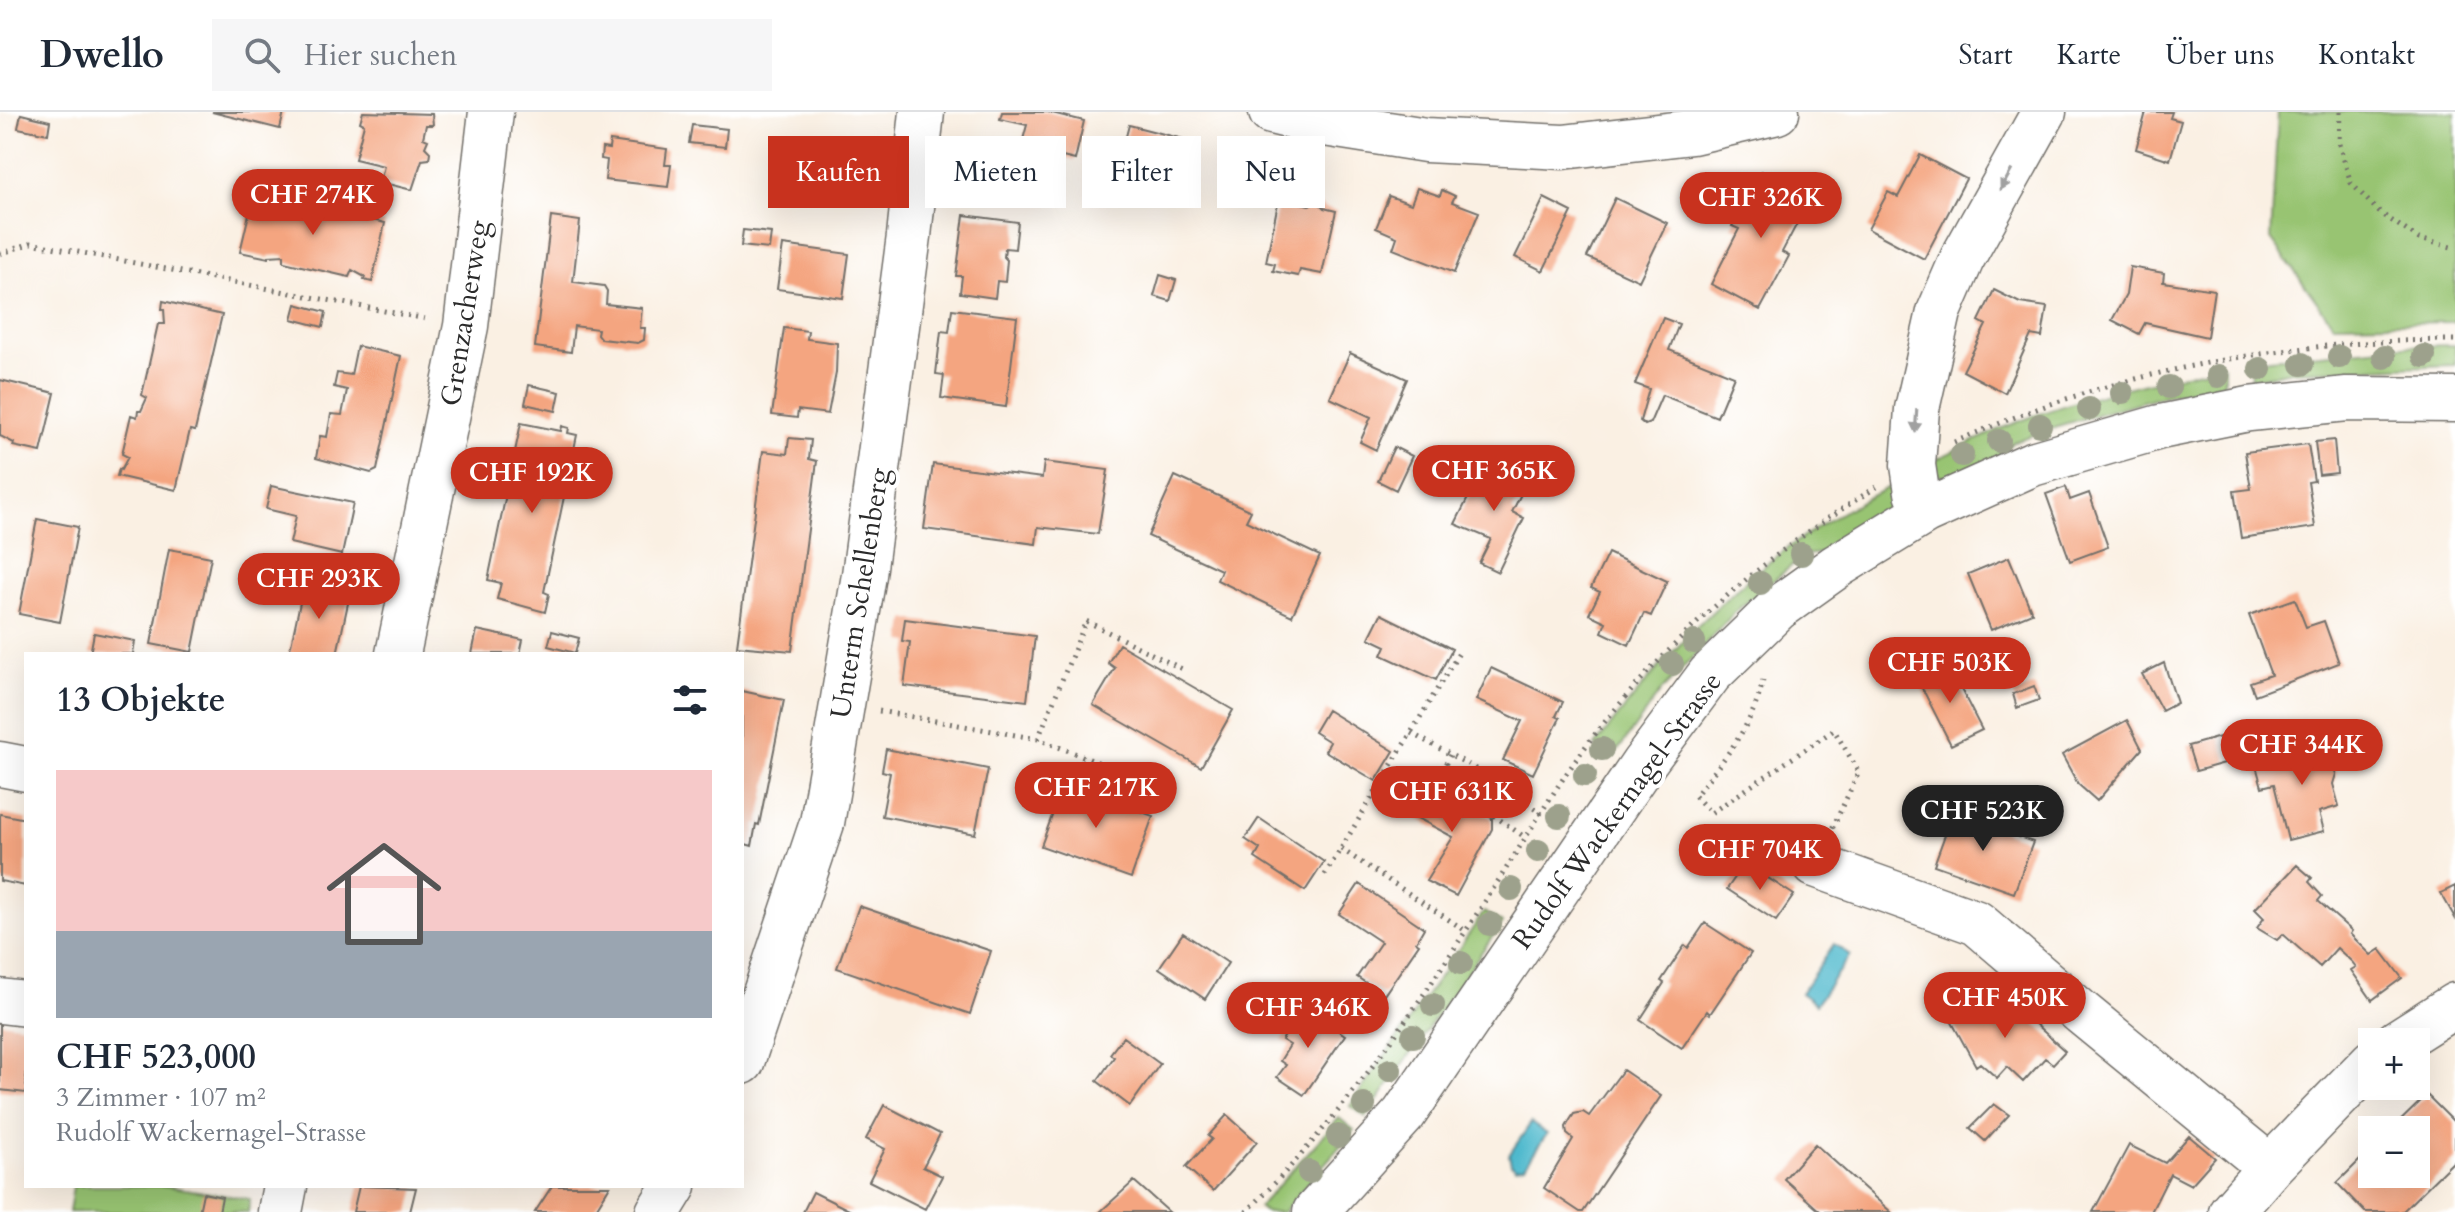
<!DOCTYPE html>
<html lang="de">
<head>
<meta charset="utf-8">
<style>
  body { margin:0; font-family:Cardo,serif; background:#f6f6f7; color:#1f2937; height:100vh; display:flex; flex-direction:column; font-size:30px; white-space:nowrap }
  * { box-sizing:border-box; margin:0 }
  p { font-size:26px; color:#747a83 }
  .icon { flex:none; width:44px; height:44px; fill:none; stroke:currentColor; stroke-width:2; stroke-linecap:round; stroke-linejoin:round }
  .map { position:relative; flex:1; overflow:hidden }
  .drawer { position:absolute; left:24px; top:540px; width:720px; height:536px; display:flex; flex-direction:column; background:#fff; border-radius:0px; box-shadow:0 8px 32px #0002 }
  .drawer>* { flex:none }
  .guide { position:absolute; left:768px; top:24px; width:760px; height:72px; display:flex; gap:16px }
  .tools { position:absolute; left:2358px; top:916px; display:grid; gap:16px }
  .tools a { display:grid; place-items:center; width:72px; height:72px; border-radius:0px; background:#fff; box-shadow:0 8px 32px #0002; font-size:40px }
  .price { position:absolute; translate:-50% -68px; padding:0 18px; border-radius:28px; background:#c8321e; color:#fff; font-size:26px; line-height:52px; filter:drop-shadow(0 2px 4px #0008) }
  .price::after { content:''; position:absolute; left:50%; top:48px; width:24px; height:18px; margin-left:-12px; background:inherit; clip-path:polygon(0 0,100% 0,50% 100%) }
  .price.selected { background:#222; color:#fff }
  ul { padding:0; list-style:none }
  li { display:grid; align-content:center; gap:16px; height:424px; padding:0 32px }
  li+li { border-top:2px solid #e0e1e3 }
  li span { display:grid; place-items:center; height:248px; border-radius:0px; color:#555 }
  li>.icon { margin-inline-start:auto }
  span .icon { width:144px; height:144px; fill:#fffc; stroke-width:1 }
  li b { font-size:34px }
  h2 { display:flex; justify-content:space-between; align-items:center; height:96px; padding:0 32px; font-size:34px }
  .chip { padding:0 28px; border-radius:0px; background:#fff; box-shadow:0 8px 32px #0002; font-size:28px; line-height:72px }
  .chip.selected { background:#c8321e; color:#fff }
  header { display:flex; align-items:center; gap:48px; box-sizing:border-box; height:112px; padding:0 40px; background:#fff; border-bottom:2px solid #e0e1e3 }
  header strong { font-size:38px }
  nav { display:flex; gap:44px; margin-inline-start:auto; font-size:28px }
  .search { width:560px; height:72px; background:#f6f6f7; display:flex; align-items:center; gap:20px; box-sizing:border-box; padding:0 28px; border-radius:0px; color:#747a83; font-size:30px }
  .map>svg:first-child { display:block }
</style>
</head>
<body>
<header>
<strong>Dwello</strong>
<div class="search"><svg class="icon" aria-label="search" viewBox="0 0 24 24"><circle cx="10" cy="10" r="6"/><path d="M15 15l6 6"/></svg>Hier suchen</div>
<nav><a>Start</a><a>Karte</a><a>Über uns</a><a>Kontakt</a></nav>
</header>
<div class="map">
<svg width="2455" height="1100" viewBox="0 0 2455 1100">
  <rect width="100%" height="100%" fill="#fff"/>
  <filter id="ink" filterUnits="userSpaceOnUse"><feTurbulence type="fractalNoise" baseFrequency=".0125" numOctaves="2"/><feDisplacementMap in="SourceGraphic" scale="16" xChannelSelector="R" yChannelSelector="G"/><feConvolveMatrix kernelMatrix="1 2 1 2 8 2 1 2 1" color-interpolation-filters="sRGB"/></filter>
  <filter id="wash" filterUnits="userSpaceOnUse"><feTurbulence type="fractalNoise" baseFrequency=".006" numOctaves="4" result="noise"/><feDisplacementMap in="SourceGraphic" scale="32" xChannelSelector="R" yChannelSelector="G"/><feGaussianBlur stdDeviation="1.8" result="paint"/><feColorMatrix in="noise" values="0 0 0 0 0 0 0 0 0 0 0 0 0 0 0 0 0 1.4 0 .05"/><feComposite in="paint" operator="in"/></filter>
  <g filter="url(#wash)">
    <rect width="100%" height="100%" fill="#faf0e3"/>
    <path fill="#98c472" stroke="#62784e" stroke-width="2" d="M2278,0H2455V210L2333,212L2271,127Z
      M2455,233V253L2292,259L2252,267L2250,249L2402,234Z
      M2224,254V272L2154,286L2061,313L2013,330L1993,349L1950,366L1932,361L1926,352C1954,339 1981,325 2010,313C2079,285 2151,269 2224,254Z
      M1895,372L1890,393L1879,408L1825,441L1805,443L1737,498L1662,578L1616,641L1595,634C1661,546 1741,460 1836,404C1855,392 1875,382 1895,372Z
      M1484,800L1502,811L1366,1005L1350,994Z
      M1339,1006L1354,1018L1283,1100H1265L1259,1095Z
      M73,1074H166L250,1087L248,1100H69Z"/>
    <path fill="#50b9cd" stroke="#3e727c" stroke-width="2" d="M1834,832L1850,843L1816,892L1801,881Z
      M1531,1011L1547,1022L1525,1054L1516,1056L1511,1052L1509,1043Z"/>
    <g id="blocks">
      <path fill="#f4a580" d="M212,0H284L280,17Z
        M363,0L432,2L433,13H426L423,26L428,28L425,35L430,40L429,47L422,48L412,78L380,70L384,54L355,47L364,12L360,10Z
        M1002,0H1048L1084,9L1075,48L1021,35L1027,13L1000,7Z
        M2146,0H2172L2170,6L2181,9L2170,48L2136,37Z
        M21,2L50,9L48,22L18,16Z
        M692,13L727,17L725,35L689,31Z
        M1129,13L1191,29L1182,67L1119,51Z
        M610,29L667,37L665,53H671L668,75L605,68L607,48L601,47L602,36L609,37Z
        M1236,39L1254,45L1243,78L1225,73Z
        M1920,43L1966,67L1924,147L1868,117L1888,80L1898,85Z
        M1761,59L1811,85L1782,140L1789,144L1760,198L1711,172L1739,117L1732,114Z
        M1417,76L1440,84L1442,78L1455,84L1452,90L1479,100L1454,161L1393,137L1397,125L1376,116L1389,84L1411,92Z
        M254,81L385,111L372,170L364,168L365,165L352,158L349,165L284,150V143L269,144V146L240,140Z
        M1279,86L1309,93L1318,90L1324,96L1336,99L1322,162L1300,158L1298,164L1273,159L1275,152L1266,150Z
        M1544,86L1572,100L1543,159L1515,145Z
        M1615,86L1667,111L1639,169L1587,145Z
        M964,103L1018,110L1015,137L1005,136L1004,145L1007,148L1005,170L997,169L995,186L960,181L962,164H956Z
        M551,105L580,109L573,170L604,174L607,179L606,192L642,196L640,216H645L644,228L638,231L601,227L597,222L598,217L574,214L571,240L535,235Z
        M743,118L771,121L769,137L741,134Z
        M783,133L849,142L843,186L777,177Z
        M2130,155L2164,161L2163,170L2214,178L2207,225L2145,211L2139,222L2112,208L2126,183Z
        M1160,163L1176,168L1170,189L1154,184Z
        M1994,178L2020,191L2047,195L2042,225L2031,223L2005,281L1963,259L1986,213L1979,209Z
        M163,189L222,203L195,319L190,318L176,378L117,364L119,357L121,358L128,345L122,342L131,303L137,305L138,299H141L147,286L142,283L158,212H165L164,197H162Z
        M296,192L326,200L323,215L292,207Z
        M952,197L1017,205L1006,295L941,286L944,263L936,262L941,219L949,220Z
        M1663,206L1679,212L1669,238L1734,264L1717,305L1662,283L1650,311L1645,313L1640,309L1649,277L1635,272Z
        M784,216L808,219L807,227L837,231L836,261L828,302L798,298L797,306L772,303Z
        M357,234L401,244L377,358L371,361L316,346L320,324L327,325L331,302L342,303L347,278L334,275L337,261L351,263Z
        M1350,241L1407,267L1376,338L1360,330L1371,305L1330,286Z
        M0,268L55,281L41,340L13,334L14,331L0,324Z
        M529,273L560,280L556,299L525,292Z
        M521,311L561,319L562,314L569,316L568,321L577,323L544,480L549,482L545,500L497,487L501,471L488,468Z
        M789,326L811,328L809,347L817,349L792,539L737,534L763,339L787,342Z
        M2334,328L2337,361L2319,363L2315,330Z
        M2308,332L2314,369L2308,370L2315,415L2241,426L2234,379L2251,377L2245,340Z
        M1394,335L1412,344L1396,378L1378,369Z
        M1044,350L1108,358L1098,422L1038,415L1036,432L924,417L933,352L1042,366Z
        M1486,350L1527,370L1512,400L1524,406L1498,460L1479,451L1491,427L1455,412Z
        M1175,364L1251,399L1246,409L1320,444L1292,504L1217,468L1221,458L1148,424Z
        M271,374L353,391L342,443L290,431L296,404L266,397Z
        M2066,375L2070,388L2089,381L2108,435L2070,449L2046,382Z
        M37,407L78,415L60,510L19,502Z
        M169,437L211,445L192,540L151,532Z
        M1608,441L1667,469L1651,504L1644,501L1629,533L1602,520L1606,510L1589,502L1600,480L1591,476Z
        M2009,445L2032,501L1991,518L1968,462Z
        M304,472L350,482L337,542H289Z
        M2295,487L2306,515L2324,509L2339,551L2255,583L2250,570L2271,563L2249,503Z
        M1381,502L1452,537L1436,568L1382,543L1386,534L1369,526Z
        M905,507L1035,524L1027,589L904,574L910,530L902,529Z
        M477,518L523,528L520,542H472Z
        M552,519L579,526L575,541L548,534Z
        M94,521L135,529L133,542H90Z
        M1119,532L1233,598L1201,655L1093,593L1115,556L1108,551Z
        M2164,551L2177,591L2162,599L2142,562Z
        M1948,552L1982,618L1951,633L1918,568Z
        M1491,556L1563,590L1556,604L1560,606L1533,662L1503,648L1522,609L1476,588Z
        M2034,574L2039,588L2017,596L2013,582Z
        M742,579L784,588L759,713L756,712L752,734L742,731Z
        M1327,598L1394,639L1376,669L1325,639L1330,630L1314,620Z
        M2127,608L2142,637L2097,689L2078,672L2062,643Z
        M2220,625L2228,650L2196,659L2188,634Z
        M2327,630L2336,662L2333,672L2339,694L2319,700L2324,719L2288,728L2274,672L2262,675L2255,650Z
        M886,637L988,657L975,722L882,704L890,661L882,659Z
        M1423,668L1492,706V717L1456,784L1426,769L1453,725L1408,701Z
        M1056,669L1153,704L1131,766L1041,734L1056,693L1048,690Z
        M1953,701L2033,730L2014,781L1934,753Z
        M0,702L26,707V774L0,769Z
        M1259,706L1324,750L1305,779L1255,746L1260,737L1245,727Z
        M1745,751L1794,783L1776,809L1727,777Z
        M2297,753L2312,766L2309,770L2322,784L2318,789L2352,819L2350,822L2371,843L2380,837L2402,866L2372,888L2351,858L2356,855L2352,850L2337,836L2320,855L2283,822L2277,828L2257,816L2264,806L2255,797Z
        M1359,772L1424,816L1416,830L1419,832L1384,883L1357,865L1381,830L1339,802Z
        M2455,774V806L2441,781Z
        M859,794L991,839L970,902L837,856Z
        M1705,811L1751,841L1710,902L1707,899L1682,936L1640,908L1664,871L1661,869L1685,833L1688,836Z
        M1183,821L1228,851L1205,887L1159,856Z
        M1979,888L1989,908L2010,889L2065,939L2053,952L2045,946L2023,970L2007,955L1997,966L1980,951L1976,954L1949,905Z
        M1304,896L1345,923L1304,983L1277,965L1286,953L1280,949L1290,933L1282,928Z
        M0,910L26,914V981L0,978Z
        M1123,925L1160,952L1130,994L1097,969L1114,945L1110,942Z
        M1623,958L1661,984L1583,1100H1580L1544,1076L1573,1027L1567,1022L1566,1015L1570,1008L1574,1002L1583,1000L1589,1004Z
        M2427,983L2455,1011V1048L2402,1100H2365L2337,1071L2372,1036V1062H2416V1018H2391Z
        M1994,992L2009,1003L1985,1029L1970,1016Z
        M884,993L940,1022L923,1055L942,1064L925,1097L869,1069L885,1037L866,1027Z
        M1227,1003L1257,1030L1213,1079L1186,1055L1212,1027L1208,1024Z
        M2189,1024L2215,1046L2191,1073L2170,1062L2151,1100H2093L2129,1033L2165,1051Z
        M1815,1032L1891,1100H1821L1784,1067Z
        M1134,1069L1169,1100H1100Z
        M359,1074L416,1076L410,1100H353Z
        M552,1074H610L594,1100H535Z
        M813,1080L853,1100H803Z
        M203,1081L222,1085L219,1100H199Z"/>
    </g>
  </g>
  <g filter="url(#ink)">
    <use href="#blocks" fill-opacity="0" stroke="#73706b" stroke-width="2"/>
    <g fill="none" stroke-linecap="round" stroke-linejoin="round">
      <g stroke="#73706b" stroke-width="47">
        <path id="minor" d="M1271,0L1312,10L1426,28L1563,35L1692,20L1777,0
          M1925,400L1917,380L1913,353L1917,297L1939,200L1962,147L2044,0
          M398,542L466,214L491,0
          M0,652L26,657
          M1815,753L1977,811L2082,901L2270,1055
          M0,889L26,892
          M2397,930L2455,893
          M742,950L822,711L864,463L909,124L922,0
          M280,1100L285,1074
          M658,1100L674,1074
          M1315,1100L1404,1002L1643,652L1710,562L1778,496L1837,454L1925,400L2032,352L2160,315L2249,297L2347,287L2455,288
          M2231,1100L2270,1055L2372,950"/>
      </g>
      <path stroke="#73706b" stroke-width="5" stroke-dasharray="2 6" stroke-linecap="butt" d="M2340,0L2339,32L2351,71L2379,100L2419,127L2455,136
        M0,142L31,131L426,207
        M1954,330C1986,317 2018,303 2051,292C2181,248 2318,228 2455,228
        M1763,568C1754,613 1723,648 1695,684L1711,701L1834,618L1859,660L1831,719
        M879,599L1038,627L1123,660
        M1411,621L1471,654L1542,702
        M1038,627L1086,509L1186,559
        M1450,643L1441,661L1480,682L1476,691L1526,726
        M1341,737L1466,819
        M1325,763L1459,541
        M1246,1100C1348,1002 1426,881 1502,763C1531,718 1559,669 1592,626C1672,524 1766,442 1877,375"/>
      <use href="#minor" stroke="#fff" stroke-width="44"/>
    </g>
    <g fill="#9da18c">
      <circle cx="2424" cy="244" r="12"/>
      <circle cx="2339" cy="245" r="12"/>
      <circle cx="2384" cy="245" r="12"/>
      <circle cx="2302" cy="252" r="12"/>
      <circle cx="2260" cy="257" r="12"/>
      <circle cx="2218" cy="264" r="12"/>
      <circle cx="2169" cy="275" r="12"/>
      <circle cx="2122" cy="281" r="12"/>
      <circle cx="2089" cy="297" r="12"/>
      <circle cx="2040" cy="313" r="12"/>
      <circle cx="1999" cy="329" r="12"/>
      <circle cx="1962" cy="343" r="12"/>
      <circle cx="1801" cy="442" r="12"/>
      <circle cx="1760" cy="471" r="12"/>
      <circle cx="1694" cy="530" r="12"/>
      <circle cx="1672" cy="552" r="12"/>
      <circle cx="1602" cy="637" r="12"/>
      <circle cx="1585" cy="663" r="12"/>
      <circle cx="1559" cy="704" r="12"/>
      <circle cx="1538" cy="739" r="12"/>
      <circle cx="1511" cy="777" r="12"/>
      <circle cx="1490" cy="812" r="12"/>
      <circle cx="1461" cy="851" r="12"/>
      <circle cx="1433" cy="893" r="12"/>
      <circle cx="1413" cy="924" r="12"/>
      <circle cx="1390" cy="958" r="12"/>
      <circle cx="1364" cy="993" r="12"/>
      <circle cx="1338" cy="1024" r="12"/>
      <circle cx="1309" cy="1060" r="12"/>
    </g>
    <defs><path id="oneway-solid" d="M-6-.8H1V-3.2L6.5 0L1 3.2V.8H-6Z" transform="scale(2)"/></defs>
    <g fill="#a0a0a0">
      <use href="#oneway-solid" transform="translate(2006 68) rotate(119)"/>
      <use href="#oneway-solid" transform="translate(1916 309) rotate(94)"/>
    </g>
  </g>
  <g text-anchor="middle" stroke-width="8" stroke-linejoin="round" paint-order="stroke">
    <g font-size="28" fill="#2b2b2b" stroke="#fff">
      <text transform="translate(464 201) rotate(-81)" y="10">Grenzacherweg</text>
      <text transform="translate(859 481) rotate(-81)" y="10">Unterm Schellenberg</text>
      <text transform="translate(1616 698) rotate(-54)" y="10">Rudolf Wackernagel-Strasse</text>
    </g>
  </g>
</svg>
<div class="tools">
<a>+</a>
<a>−</a>
</div>
<b class="price" style="left:313px;top:125px">CHF 274K</b>
<b class="price" style="left:1761px;top:128px">CHF 326K</b>
<b class="price" style="left:1494px;top:401px">CHF 365K</b>
<b class="price" style="left:532px;top:403px">CHF 192K</b>
<b class="price" style="left:319px;top:509px">CHF 293K</b>
<b class="price" style="left:1950px;top:593px">CHF 503K</b>
<b class="price" style="left:2302px;top:675px">CHF 344K</b>
<b class="price" style="left:1096px;top:718px">CHF 217K</b>
<b class="price" style="left:1452px;top:722px">CHF 631K</b>
<b class="price selected" style="left:1983px;top:741px">CHF 523K</b>
<b class="price" style="left:1760px;top:780px">CHF 704K</b>
<b class="price" style="left:2005px;top:928px">CHF 450K</b>
<b class="price" style="left:1308px;top:938px">CHF 346K</b>
<div class="guide">
<a class="chip selected">Kaufen</a>
<a class="chip">Mieten</a>
<a class="chip">Filter</a>
<a class="chip">Neu</a>
</div>
<section class="drawer">
<h2>13 Objekte<svg class="icon" aria-label="filters" viewBox="0 0 24 24"><path d="M4 7h16M4 17h16"/><circle cx="9" cy="7" r="2"/><circle cx="15" cy="17" r="2"/></svg></h2>
<ul>
<li><span style="background:linear-gradient(#f6c9c9 65%,#9aa5b1 0)"><svg class="icon" aria-label="home" viewBox="0 0 24 24"><path d="M3 11l9-7 9 7M6 9v11h12V9"/></svg></span><div><b>CHF 523,000</b><p>3 Zimmer · 107 m²</p><p>Rudolf Wackernagel-Strasse</p></div></li>
</ul>
</section>
</div>
</body>
</html>
